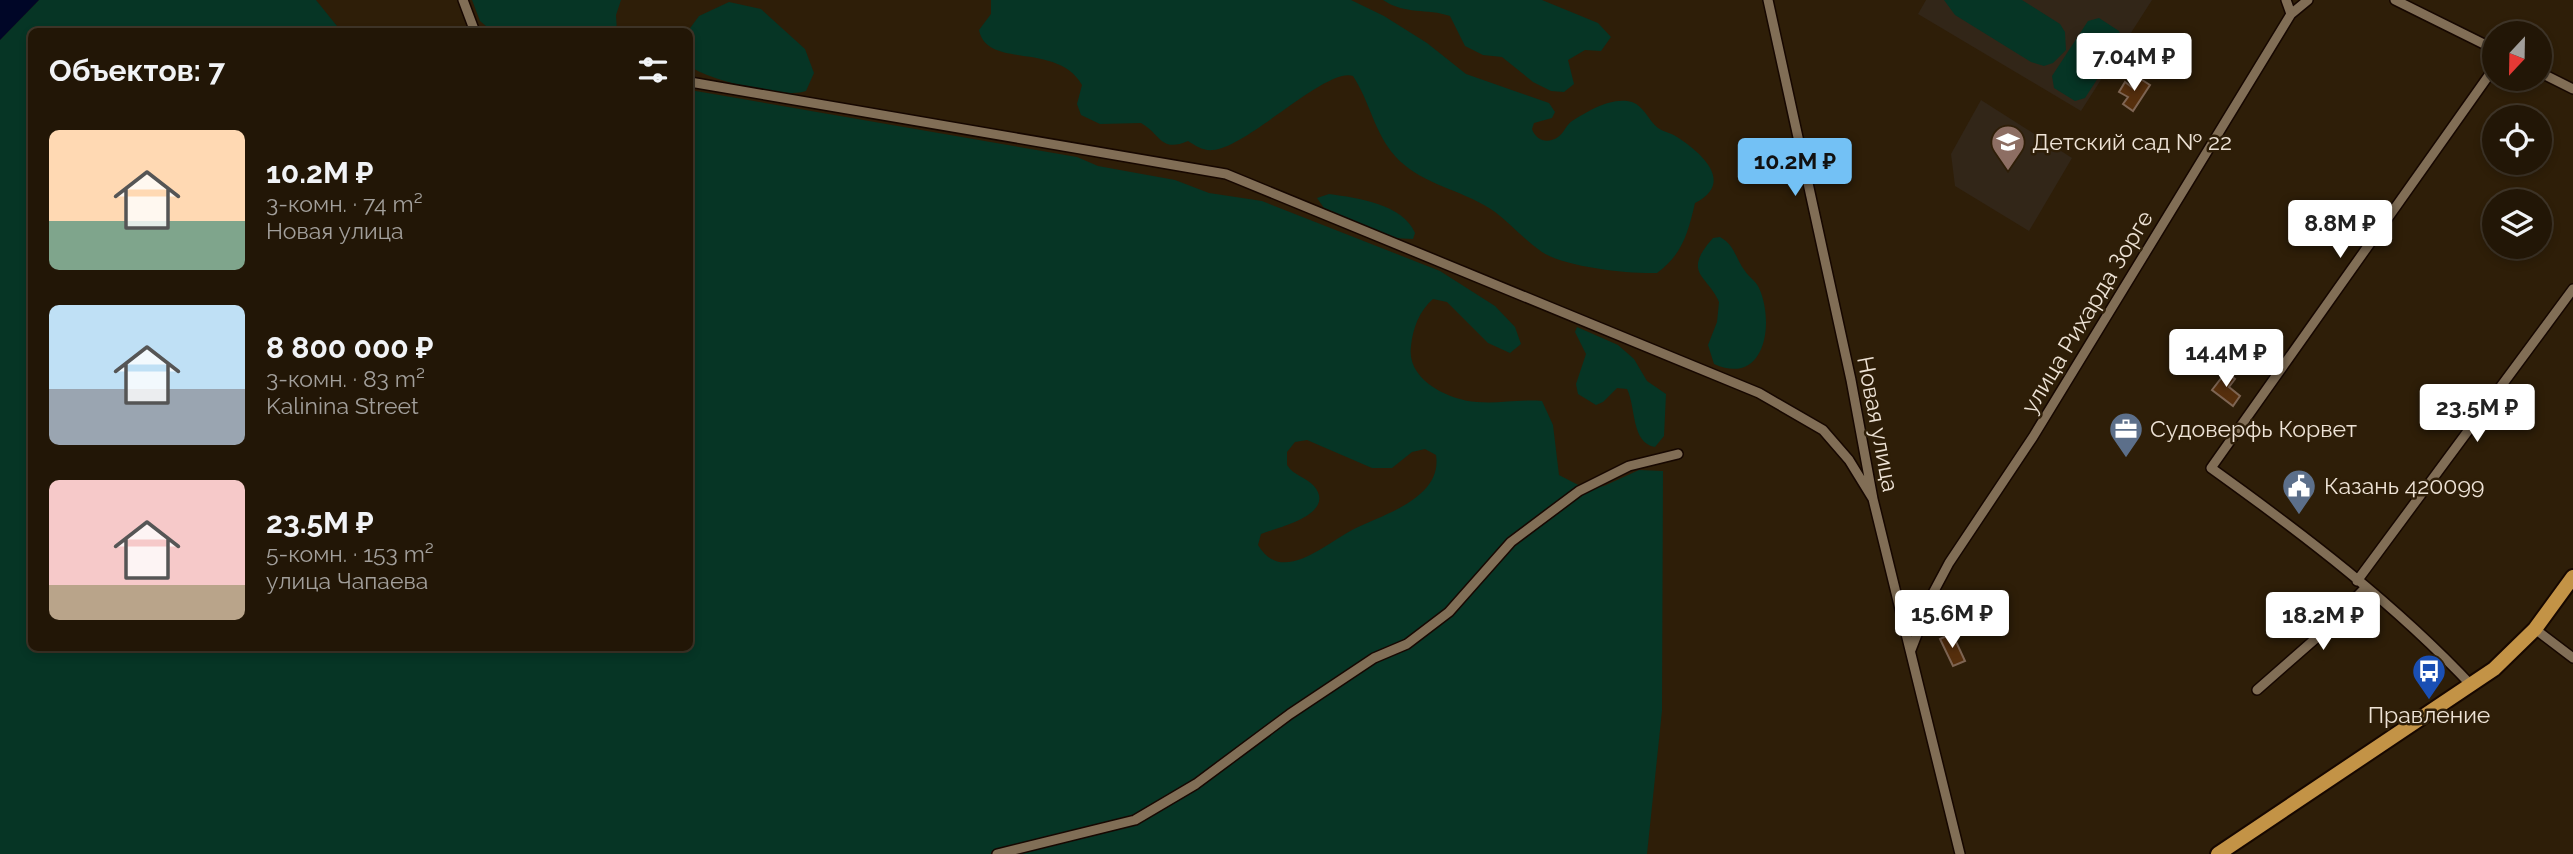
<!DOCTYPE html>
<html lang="ru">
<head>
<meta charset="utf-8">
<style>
  body { margin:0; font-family:Raleway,sans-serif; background:#2a1f10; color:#f1f3f6; height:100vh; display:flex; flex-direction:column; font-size:26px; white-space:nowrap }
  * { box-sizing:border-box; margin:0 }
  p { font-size:23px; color:#a29f9b }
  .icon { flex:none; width:38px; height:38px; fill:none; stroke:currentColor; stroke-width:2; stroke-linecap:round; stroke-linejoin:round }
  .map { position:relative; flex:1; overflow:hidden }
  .sheet { position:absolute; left:28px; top:28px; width:665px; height:623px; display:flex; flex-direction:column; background:#221606; border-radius:10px; box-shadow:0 4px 10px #0003,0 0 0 2px #3f3528 }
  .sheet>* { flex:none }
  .needle { width:46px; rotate:202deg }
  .tools { position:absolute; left:2482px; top:21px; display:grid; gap:14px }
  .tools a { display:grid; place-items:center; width:70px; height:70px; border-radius:50%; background:#221606; box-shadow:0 4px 10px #0003,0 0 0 2px #3f3528; font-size:35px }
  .price { position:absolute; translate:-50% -60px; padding:0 16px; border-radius:7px; background:#fff; color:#222; font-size:23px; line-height:46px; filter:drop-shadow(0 2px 4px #0008) }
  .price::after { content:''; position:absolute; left:50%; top:42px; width:21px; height:16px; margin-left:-10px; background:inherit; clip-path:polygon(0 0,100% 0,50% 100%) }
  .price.on { background:#73c1f5; color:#111 }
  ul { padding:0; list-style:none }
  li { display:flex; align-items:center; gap:21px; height:175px; padding:0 21px }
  li span { display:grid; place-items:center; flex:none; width:196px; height:140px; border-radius:10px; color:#555 }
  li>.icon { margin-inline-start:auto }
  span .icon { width:84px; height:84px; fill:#fffc; stroke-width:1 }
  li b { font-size:30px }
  h2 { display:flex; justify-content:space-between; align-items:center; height:84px; padding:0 21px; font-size:30px }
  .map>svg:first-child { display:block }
</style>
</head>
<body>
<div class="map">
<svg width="2573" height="854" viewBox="0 0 2573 854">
  <rect width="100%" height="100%" fill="#2e1e08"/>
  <path fill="#322618" d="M1926,0H2152L2081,111L1918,14Z
    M1981,100L2072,158L2029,231L1955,186L1951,154Z"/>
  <path fill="#063525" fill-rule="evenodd" d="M39,0H316L341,31L32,32V648H690V90L1077,157L1098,166L1175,180L1209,193L1262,201L1440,271L1495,306L1515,327L1521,344L1510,353L1488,343L1447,302L1433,299C1419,311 1413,328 1411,346C1406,380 1449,400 1477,402C1499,404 1520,399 1542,401L1553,425L1559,475L1586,489L1604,486L1639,470L1663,471L1662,711L1647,854H0V40ZM1307,440L1372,468H1392L1412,452L1425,449L1436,455C1443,498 1382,515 1354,529C1326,543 1282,586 1258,545L1261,534C1275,528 1338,515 1314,486C1306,477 1294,476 1287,465V452L1295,442Z
    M472,0H621L616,15L617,32L492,31L480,21Z
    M991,0H1351L1384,16L1427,43L1466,74L1549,103L1555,112L1552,118L1534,123L1532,129C1536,141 1548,144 1558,137C1564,133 1566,125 1572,121C1588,111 1612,96 1632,102C1644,106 1648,120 1658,128C1663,132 1672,133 1677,137C1702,153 1735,183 1695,203C1688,233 1682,255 1657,273C1629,274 1564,267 1542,252C1521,238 1506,217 1484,205C1454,188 1418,182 1395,156C1374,132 1370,102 1353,76C1326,67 1248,147 1213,150C1203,151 1196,146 1188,141C1160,153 1161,134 1141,123L1100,124L1081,115L1077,104L1082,85C1057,41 987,70 979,30L991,14Z
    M1383,0H1542L1598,23L1611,37L1601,51L1585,50L1568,60L1574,84L1564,92L1551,91L1533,82L1502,57L1483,55L1465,46L1450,16C1427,8 1405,15 1383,0Z
    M1944,0H2022L2060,24L2065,32L2066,50L2053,63L2044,66L2031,62L1955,15Z
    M729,2L761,9L805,49L814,73L806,91C786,99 709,80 691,67L688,31L699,16Z
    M2099,18L2119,31L2122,41L2085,98L2075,101L2054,88L2052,76L2088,21Z
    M1329,194C1358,198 1403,204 1415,233L1413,239L1393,238L1324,208L1317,198Z
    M1720,237C1735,245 1735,258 1745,271C1749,277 1756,281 1759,288C1775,323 1765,387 1714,364L1708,345L1717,322L1719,302C1708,275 1681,274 1713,238Z
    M1577,327L1618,345L1634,359L1647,381L1666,394L1664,436L1655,447C1631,443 1636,407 1627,389L1617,388L1603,402L1596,405L1578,394L1576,384L1586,354L1575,332Z"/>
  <path fill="#000627" d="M0,0H39L0,40Z"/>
  <path fill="#562f0d" stroke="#7e6553" stroke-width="2" d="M2139,78L2150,85L2133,111L2123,104L2128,97L2119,92L2125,82L2133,88Z
    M2226,372L2235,379L2229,387L2240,396L2233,406L2212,390Z
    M1952,633L1965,661L1953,666L1940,639Z"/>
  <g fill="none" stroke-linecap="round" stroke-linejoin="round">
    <g stroke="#160700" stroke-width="12">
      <path id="minor" d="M463,0L475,32
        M1768,0L1851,380L1873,499L1960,854
        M2286,0L2291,14
        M2395,0L2494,49
        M2539,72L2573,89
        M690,82L1226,174L1759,393L1823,430L1849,460L1873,499
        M2357,581L2573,289
        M2535,629L2573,658
        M1911,650L1933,593L1949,563L2033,437L2291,14L2308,0
        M2472,686C2395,604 2303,534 2211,468L2494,68
        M2257,690L2322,633L2365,588
        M997,854L1135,820L1196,784L1290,714L1374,658L1407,644L1449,612L1511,542L1579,491L1629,466L1678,454"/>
    </g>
    <g stroke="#160700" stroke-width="18">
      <path id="primary" d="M2218,854L2494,669L2535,629L2573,577"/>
    </g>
    <use href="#minor" stroke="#816e56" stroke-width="9"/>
    <use href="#primary" stroke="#c39346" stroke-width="14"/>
  </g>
  <defs>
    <g id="school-pin" transform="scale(1.75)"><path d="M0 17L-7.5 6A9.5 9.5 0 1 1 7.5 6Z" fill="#8d6e63" stroke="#2e1e08"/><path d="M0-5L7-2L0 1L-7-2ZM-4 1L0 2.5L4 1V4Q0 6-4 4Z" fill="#fff"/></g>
    <g id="office-pin" transform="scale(1.75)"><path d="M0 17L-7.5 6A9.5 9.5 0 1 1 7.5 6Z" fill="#5c6f8a" stroke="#2e1e08"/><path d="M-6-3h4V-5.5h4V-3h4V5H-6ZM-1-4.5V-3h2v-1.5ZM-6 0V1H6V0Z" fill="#fff"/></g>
    <g id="civic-pin" transform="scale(1.75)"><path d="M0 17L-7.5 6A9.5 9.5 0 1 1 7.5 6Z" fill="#5c6f8a" stroke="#2e1e08"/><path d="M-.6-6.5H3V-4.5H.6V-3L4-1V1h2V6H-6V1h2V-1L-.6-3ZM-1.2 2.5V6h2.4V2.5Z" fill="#fff"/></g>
    <g id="bus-pin" transform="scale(1.75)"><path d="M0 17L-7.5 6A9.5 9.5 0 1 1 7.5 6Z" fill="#1a4fb4" stroke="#2e1e08"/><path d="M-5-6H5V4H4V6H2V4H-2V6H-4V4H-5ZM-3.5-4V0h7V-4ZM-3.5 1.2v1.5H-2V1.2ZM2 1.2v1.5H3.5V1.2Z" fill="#fff"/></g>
  </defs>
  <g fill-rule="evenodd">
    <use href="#school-pin" x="2008" y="142"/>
    <use href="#office-pin" x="2126" y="429"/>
    <use href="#civic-pin" x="2299" y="486"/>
    <use href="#bus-pin" x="2429" y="671"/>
  </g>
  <g text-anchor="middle" stroke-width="5" stroke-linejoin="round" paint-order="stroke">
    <g font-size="23" fill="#eee3d6" stroke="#2e1e08" text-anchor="start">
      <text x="2032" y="150">Детский сад № 22</text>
      <text x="2150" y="437">Судоверфь Корвет</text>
      <text x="2324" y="494">Казань 420099</text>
      <text x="2429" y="723" text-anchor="middle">Правление</text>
    </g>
    <g font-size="23" fill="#eee3d6" stroke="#2e1e08">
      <text transform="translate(2087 312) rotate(-59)" y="8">улица Рихарда Зорге</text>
      <text transform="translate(1878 424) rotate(79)" y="8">Новая улица</text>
    </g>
  </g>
</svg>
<div class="tools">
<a><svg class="needle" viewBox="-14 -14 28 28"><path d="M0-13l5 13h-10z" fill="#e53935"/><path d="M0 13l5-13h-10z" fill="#a29f9b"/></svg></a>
<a><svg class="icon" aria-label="locate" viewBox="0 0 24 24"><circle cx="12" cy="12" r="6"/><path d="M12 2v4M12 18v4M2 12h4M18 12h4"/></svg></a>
<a><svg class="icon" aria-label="layers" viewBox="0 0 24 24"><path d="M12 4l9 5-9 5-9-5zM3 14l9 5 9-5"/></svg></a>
</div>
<b class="price" style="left:2134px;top:93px">7.04M ₽</b>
<b class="price on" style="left:1795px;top:198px">10.2M ₽</b>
<b class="price" style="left:2340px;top:260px">8.8M ₽</b>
<b class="price" style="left:2226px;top:389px">14.4M ₽</b>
<b class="price" style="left:2477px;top:444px">23.5M ₽</b>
<b class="price" style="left:1952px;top:650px">15.6M ₽</b>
<b class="price" style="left:2323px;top:652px">18.2M ₽</b>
<section class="sheet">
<h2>Объектов: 7<svg class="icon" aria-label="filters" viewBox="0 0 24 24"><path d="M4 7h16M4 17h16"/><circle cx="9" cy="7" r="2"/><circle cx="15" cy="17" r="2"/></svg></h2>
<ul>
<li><span style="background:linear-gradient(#ffd9b3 65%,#7fa58c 0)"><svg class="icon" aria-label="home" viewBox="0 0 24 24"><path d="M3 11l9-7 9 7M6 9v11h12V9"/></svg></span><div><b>10.2M ₽</b><p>3-комн. · 74 m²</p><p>Новая улица</p></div></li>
<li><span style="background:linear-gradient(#bfe0f5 60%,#9aa5b1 0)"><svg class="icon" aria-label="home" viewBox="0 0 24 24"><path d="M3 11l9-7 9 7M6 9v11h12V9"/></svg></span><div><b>8 800 000 ₽</b><p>3-комн. · 83 m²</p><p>Kalinina Street</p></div></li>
<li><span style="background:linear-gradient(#f6c9c9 75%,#b9a48a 0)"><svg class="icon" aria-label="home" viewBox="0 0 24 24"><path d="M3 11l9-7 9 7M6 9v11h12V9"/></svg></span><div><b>23.5M ₽</b><p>5-комн. · 153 m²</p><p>улица Чапаева</p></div></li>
</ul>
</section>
</div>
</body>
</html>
